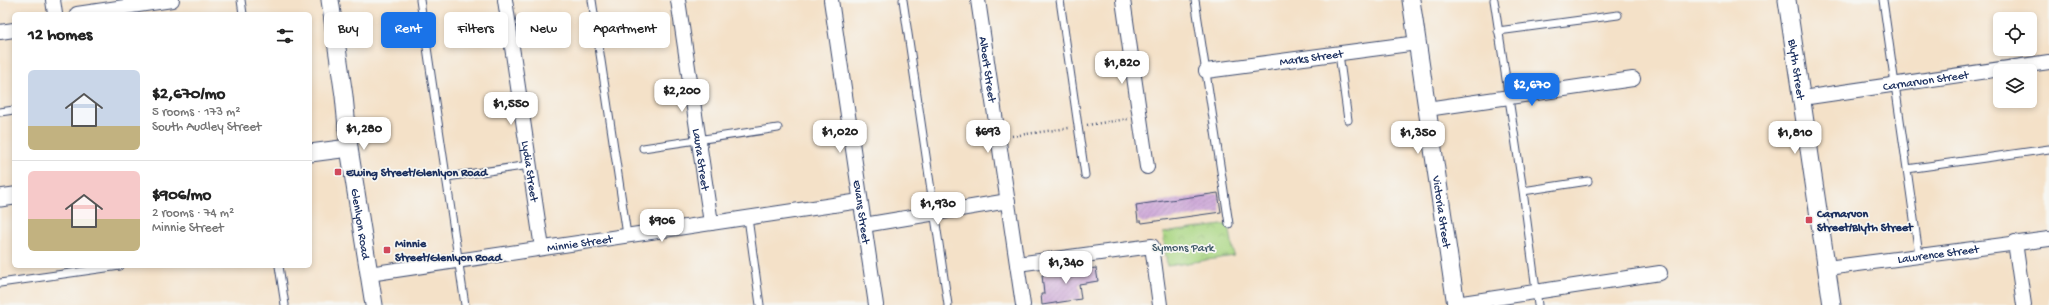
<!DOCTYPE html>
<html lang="en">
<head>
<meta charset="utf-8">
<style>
  body { margin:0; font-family:"Gochi Hand",sans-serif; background:#f2f2f2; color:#222; height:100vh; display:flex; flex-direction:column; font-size:15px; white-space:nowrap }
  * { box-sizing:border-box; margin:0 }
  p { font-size:13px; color:#767676 }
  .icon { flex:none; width:22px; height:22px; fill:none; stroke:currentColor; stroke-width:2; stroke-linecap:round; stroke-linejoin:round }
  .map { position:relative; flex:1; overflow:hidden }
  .side { position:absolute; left:12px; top:12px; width:300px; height:256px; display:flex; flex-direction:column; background:#fff; border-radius:6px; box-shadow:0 2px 6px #0003 }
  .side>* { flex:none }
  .guide { position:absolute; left:324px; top:12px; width:380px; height:36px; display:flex; gap:8px }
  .tools { position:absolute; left:1993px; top:12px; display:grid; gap:8px }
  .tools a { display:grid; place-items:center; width:44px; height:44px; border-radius:6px; background:#fff; box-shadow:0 2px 6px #0003; font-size:20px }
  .price { position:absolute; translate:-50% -34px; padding:0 9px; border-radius:8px; background:#fff; color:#222; font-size:13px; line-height:26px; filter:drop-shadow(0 1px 2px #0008) }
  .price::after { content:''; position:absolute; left:50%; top:24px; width:12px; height:9px; margin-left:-6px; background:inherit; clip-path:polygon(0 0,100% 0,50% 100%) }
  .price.current { background:#1a73e8; color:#fff }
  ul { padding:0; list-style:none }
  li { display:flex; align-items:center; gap:12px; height:100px; padding:0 16px }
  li+li { border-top:1px solid #e0e0e0 }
  li span { display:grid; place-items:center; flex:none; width:112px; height:80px; border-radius:6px; color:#555 }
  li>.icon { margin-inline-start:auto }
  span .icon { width:48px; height:48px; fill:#fffc; stroke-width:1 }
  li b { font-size:17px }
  h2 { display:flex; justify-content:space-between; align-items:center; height:48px; padding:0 16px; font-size:17px }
  .pill { padding:0 14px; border-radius:6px; background:#fff; box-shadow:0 2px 6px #0003; font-size:14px; line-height:36px }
  .pill.current { background:#1a73e8; color:#fff }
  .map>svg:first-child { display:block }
</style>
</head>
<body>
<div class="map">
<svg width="2049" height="305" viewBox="0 0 2049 305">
  <defs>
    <pattern id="park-crowns" width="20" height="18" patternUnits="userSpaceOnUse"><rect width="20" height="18" fill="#abd784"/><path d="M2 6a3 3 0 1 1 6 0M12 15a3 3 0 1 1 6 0" fill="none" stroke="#93b974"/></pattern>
    <pattern id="building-hatch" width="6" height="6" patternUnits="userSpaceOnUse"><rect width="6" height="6" fill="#cca4d7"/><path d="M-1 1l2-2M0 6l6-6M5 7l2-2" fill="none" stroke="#a586b2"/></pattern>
  </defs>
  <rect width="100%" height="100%" fill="#f6f6f2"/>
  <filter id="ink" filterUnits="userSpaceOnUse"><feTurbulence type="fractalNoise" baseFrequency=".025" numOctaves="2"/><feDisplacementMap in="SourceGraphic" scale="8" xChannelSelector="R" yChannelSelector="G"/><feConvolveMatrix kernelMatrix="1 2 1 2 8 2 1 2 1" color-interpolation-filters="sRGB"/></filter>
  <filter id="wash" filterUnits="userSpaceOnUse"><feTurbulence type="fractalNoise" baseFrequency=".012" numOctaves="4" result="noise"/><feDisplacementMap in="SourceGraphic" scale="16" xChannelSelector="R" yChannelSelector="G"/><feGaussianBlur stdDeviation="0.9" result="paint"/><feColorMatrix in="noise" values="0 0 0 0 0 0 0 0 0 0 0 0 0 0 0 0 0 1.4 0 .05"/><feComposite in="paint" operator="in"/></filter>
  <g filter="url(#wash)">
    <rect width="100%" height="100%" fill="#f4e1c8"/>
    <path fill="url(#park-crowns)" stroke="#638371" d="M1229,224L1234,256L1167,266L1163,233Z"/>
    <g id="blocks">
      <path fill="url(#building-hatch)" d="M1218,193L1221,212L1142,223L1141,221H1138L1136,205Z
        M1096,268L1098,281L1079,284L1081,299L1042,305L1041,294H1044L1042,275Z"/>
    </g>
  </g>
  <g filter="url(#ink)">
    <use href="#blocks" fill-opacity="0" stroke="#3c4a6e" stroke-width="1"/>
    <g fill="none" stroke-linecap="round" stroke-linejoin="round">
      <g stroke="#3c4a6e" stroke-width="9">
        <path id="service" d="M241,0L243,14
          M420,0L465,305
          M592,0L627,235
          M903,0L948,305
          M1060,0L1085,175
          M1195,0L1229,224
          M1494,0L1523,191L1538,305
          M1883,0L1907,169
          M1498,31L1618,15
          M1339,54L1348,120
          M0,112L14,110
          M643,148L778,128
          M447,177L530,165
          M1523,191L1588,181
          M748,218L760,305
          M1919,255L1907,169L2049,149
          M279,266L285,305
          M0,283L120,266"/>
      </g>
      <g stroke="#3c4a6e" stroke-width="16">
        <g id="minor">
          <path d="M53,0L55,14"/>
          <path id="s1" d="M505,0L542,248"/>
          <path id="s2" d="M678,0L711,223"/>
          <path id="s3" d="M831,0L876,305"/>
          <path id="s4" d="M978,0L1023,305"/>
          <path d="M1123,0L1147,167"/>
          <path d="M77,14L172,0"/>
          <path d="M0,32L14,30"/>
          <path id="s5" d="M1206,71L1417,43"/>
          <path id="s6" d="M1802,98L2049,62"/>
          <path d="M1427,109L1633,79"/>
          <path d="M864,225L1008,201"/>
          <path d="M2015,242L2024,305"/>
          <path d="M1017,264L1152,246L1160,305"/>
          <path id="s7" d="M1827,268L2049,239"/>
          <path id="s8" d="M369,274L860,201"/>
          <path d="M1456,304L1660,273"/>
        </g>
      </g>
      <g stroke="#3c4a6e" stroke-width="19">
        <g id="tertiary">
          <path id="s9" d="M330,0L344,96L349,148L374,305"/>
          <path id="s10" d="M1411,0L1456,305"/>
          <path id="s11" d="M1787,0L1832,305"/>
          <path d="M310,153L349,148"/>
          <path d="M0,198L14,196"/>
        </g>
      </g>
      <path stroke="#3c4a6e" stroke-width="2.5" stroke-dasharray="1 3" stroke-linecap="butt" d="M1087,125L1128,119
        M1012,136L1069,128"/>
      <use href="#service" stroke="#fff" stroke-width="7"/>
      <use href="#minor" stroke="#fff" stroke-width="14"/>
      <use href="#tertiary" stroke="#fff" stroke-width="17"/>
    </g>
  </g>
  <g fill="#d1495b" stroke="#f6f6f2" stroke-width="1.5">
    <rect x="334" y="168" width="8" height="8" rx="2"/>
    <rect x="1805" y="216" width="8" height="8" rx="2"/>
    <rect x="383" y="246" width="8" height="8" rx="2"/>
  </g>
  <g text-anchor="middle" stroke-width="3.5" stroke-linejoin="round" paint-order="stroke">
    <g font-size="12" fill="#1b2f5e" stroke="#f6f6f2">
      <text dy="4" stroke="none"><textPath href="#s5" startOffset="106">Marks Street</textPath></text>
      <text dy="4" stroke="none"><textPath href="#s4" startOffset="70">Albert Street</textPath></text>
      <text dy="4" stroke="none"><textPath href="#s11" startOffset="70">Blyth Street</textPath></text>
      <text dy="4" stroke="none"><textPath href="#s6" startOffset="125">Carnarvon Street</textPath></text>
      <text dy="4" stroke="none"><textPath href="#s2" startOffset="161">Laura Street</textPath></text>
      <text dy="4" stroke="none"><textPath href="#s1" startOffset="173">Lydia Street</textPath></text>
      <text dy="4" stroke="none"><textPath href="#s3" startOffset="214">Evans Street</textPath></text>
      <text dy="4" stroke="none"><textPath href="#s10" startOffset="214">Victoria Street</textPath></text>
      <text dy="4" stroke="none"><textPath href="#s9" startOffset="226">Glenlyon Road</textPath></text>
      <text dy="4" stroke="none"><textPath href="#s8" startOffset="213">Minnie Street</textPath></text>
      <text dy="4" stroke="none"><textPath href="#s7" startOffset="112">Lawrence Street</textPath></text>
    </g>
    <g font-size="12" font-weight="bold" fill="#1b2f5e" stroke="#f6f6f2" text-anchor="start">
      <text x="346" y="176">Ewing Street/Glenlyon Road</text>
      <text x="1817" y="217">Carnarvon<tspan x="1817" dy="14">Street/Blyth Street</tspan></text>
      <text x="395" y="247">Minnie<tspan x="395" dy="14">Street/Glenlyon Road</tspan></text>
    </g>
    <g font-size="12" fill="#3f5968" stroke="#f6f6f2">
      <text x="1183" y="251">Symons Park</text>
    </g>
  </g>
</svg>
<div class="tools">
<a><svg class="icon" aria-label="locate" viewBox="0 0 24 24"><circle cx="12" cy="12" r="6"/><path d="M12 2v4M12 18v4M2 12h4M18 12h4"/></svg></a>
<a><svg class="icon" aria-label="layers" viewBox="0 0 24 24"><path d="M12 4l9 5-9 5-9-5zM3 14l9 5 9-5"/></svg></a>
</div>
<b class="price" style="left:1122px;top:85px">$1,820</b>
<b class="price current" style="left:1532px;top:107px">$2,670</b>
<b class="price" style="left:682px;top:113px">$2,200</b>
<b class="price" style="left:511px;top:126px">$1,550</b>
<b class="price" style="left:364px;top:151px">$1,280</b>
<b class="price" style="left:840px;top:154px">$1,020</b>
<b class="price" style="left:988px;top:154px">$693</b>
<b class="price" style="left:1418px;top:155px">$1,350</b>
<b class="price" style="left:1795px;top:155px">$1,810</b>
<b class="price" style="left:938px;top:226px">$1,930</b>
<b class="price" style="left:662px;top:243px">$906</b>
<b class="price" style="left:1066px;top:285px">$1,340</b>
<div class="guide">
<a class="pill">Buy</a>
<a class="pill current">Rent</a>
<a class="pill">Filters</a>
<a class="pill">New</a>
<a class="pill">Apartment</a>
</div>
<section class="side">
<h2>12 homes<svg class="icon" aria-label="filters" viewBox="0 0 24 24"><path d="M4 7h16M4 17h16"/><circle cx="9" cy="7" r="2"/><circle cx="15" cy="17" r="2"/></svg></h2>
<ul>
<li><span style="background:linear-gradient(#c9d6e8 70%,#c2b280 0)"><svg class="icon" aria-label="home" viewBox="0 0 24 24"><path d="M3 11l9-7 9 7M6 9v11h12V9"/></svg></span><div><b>$2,670/mo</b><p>5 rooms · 173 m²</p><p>South Audley Street</p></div></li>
<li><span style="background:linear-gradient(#f6c9c9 60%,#c2b280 0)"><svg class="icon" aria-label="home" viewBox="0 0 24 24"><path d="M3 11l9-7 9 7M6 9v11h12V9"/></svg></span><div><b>$906/mo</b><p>2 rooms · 74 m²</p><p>Minnie Street</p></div></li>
</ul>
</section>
</div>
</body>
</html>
